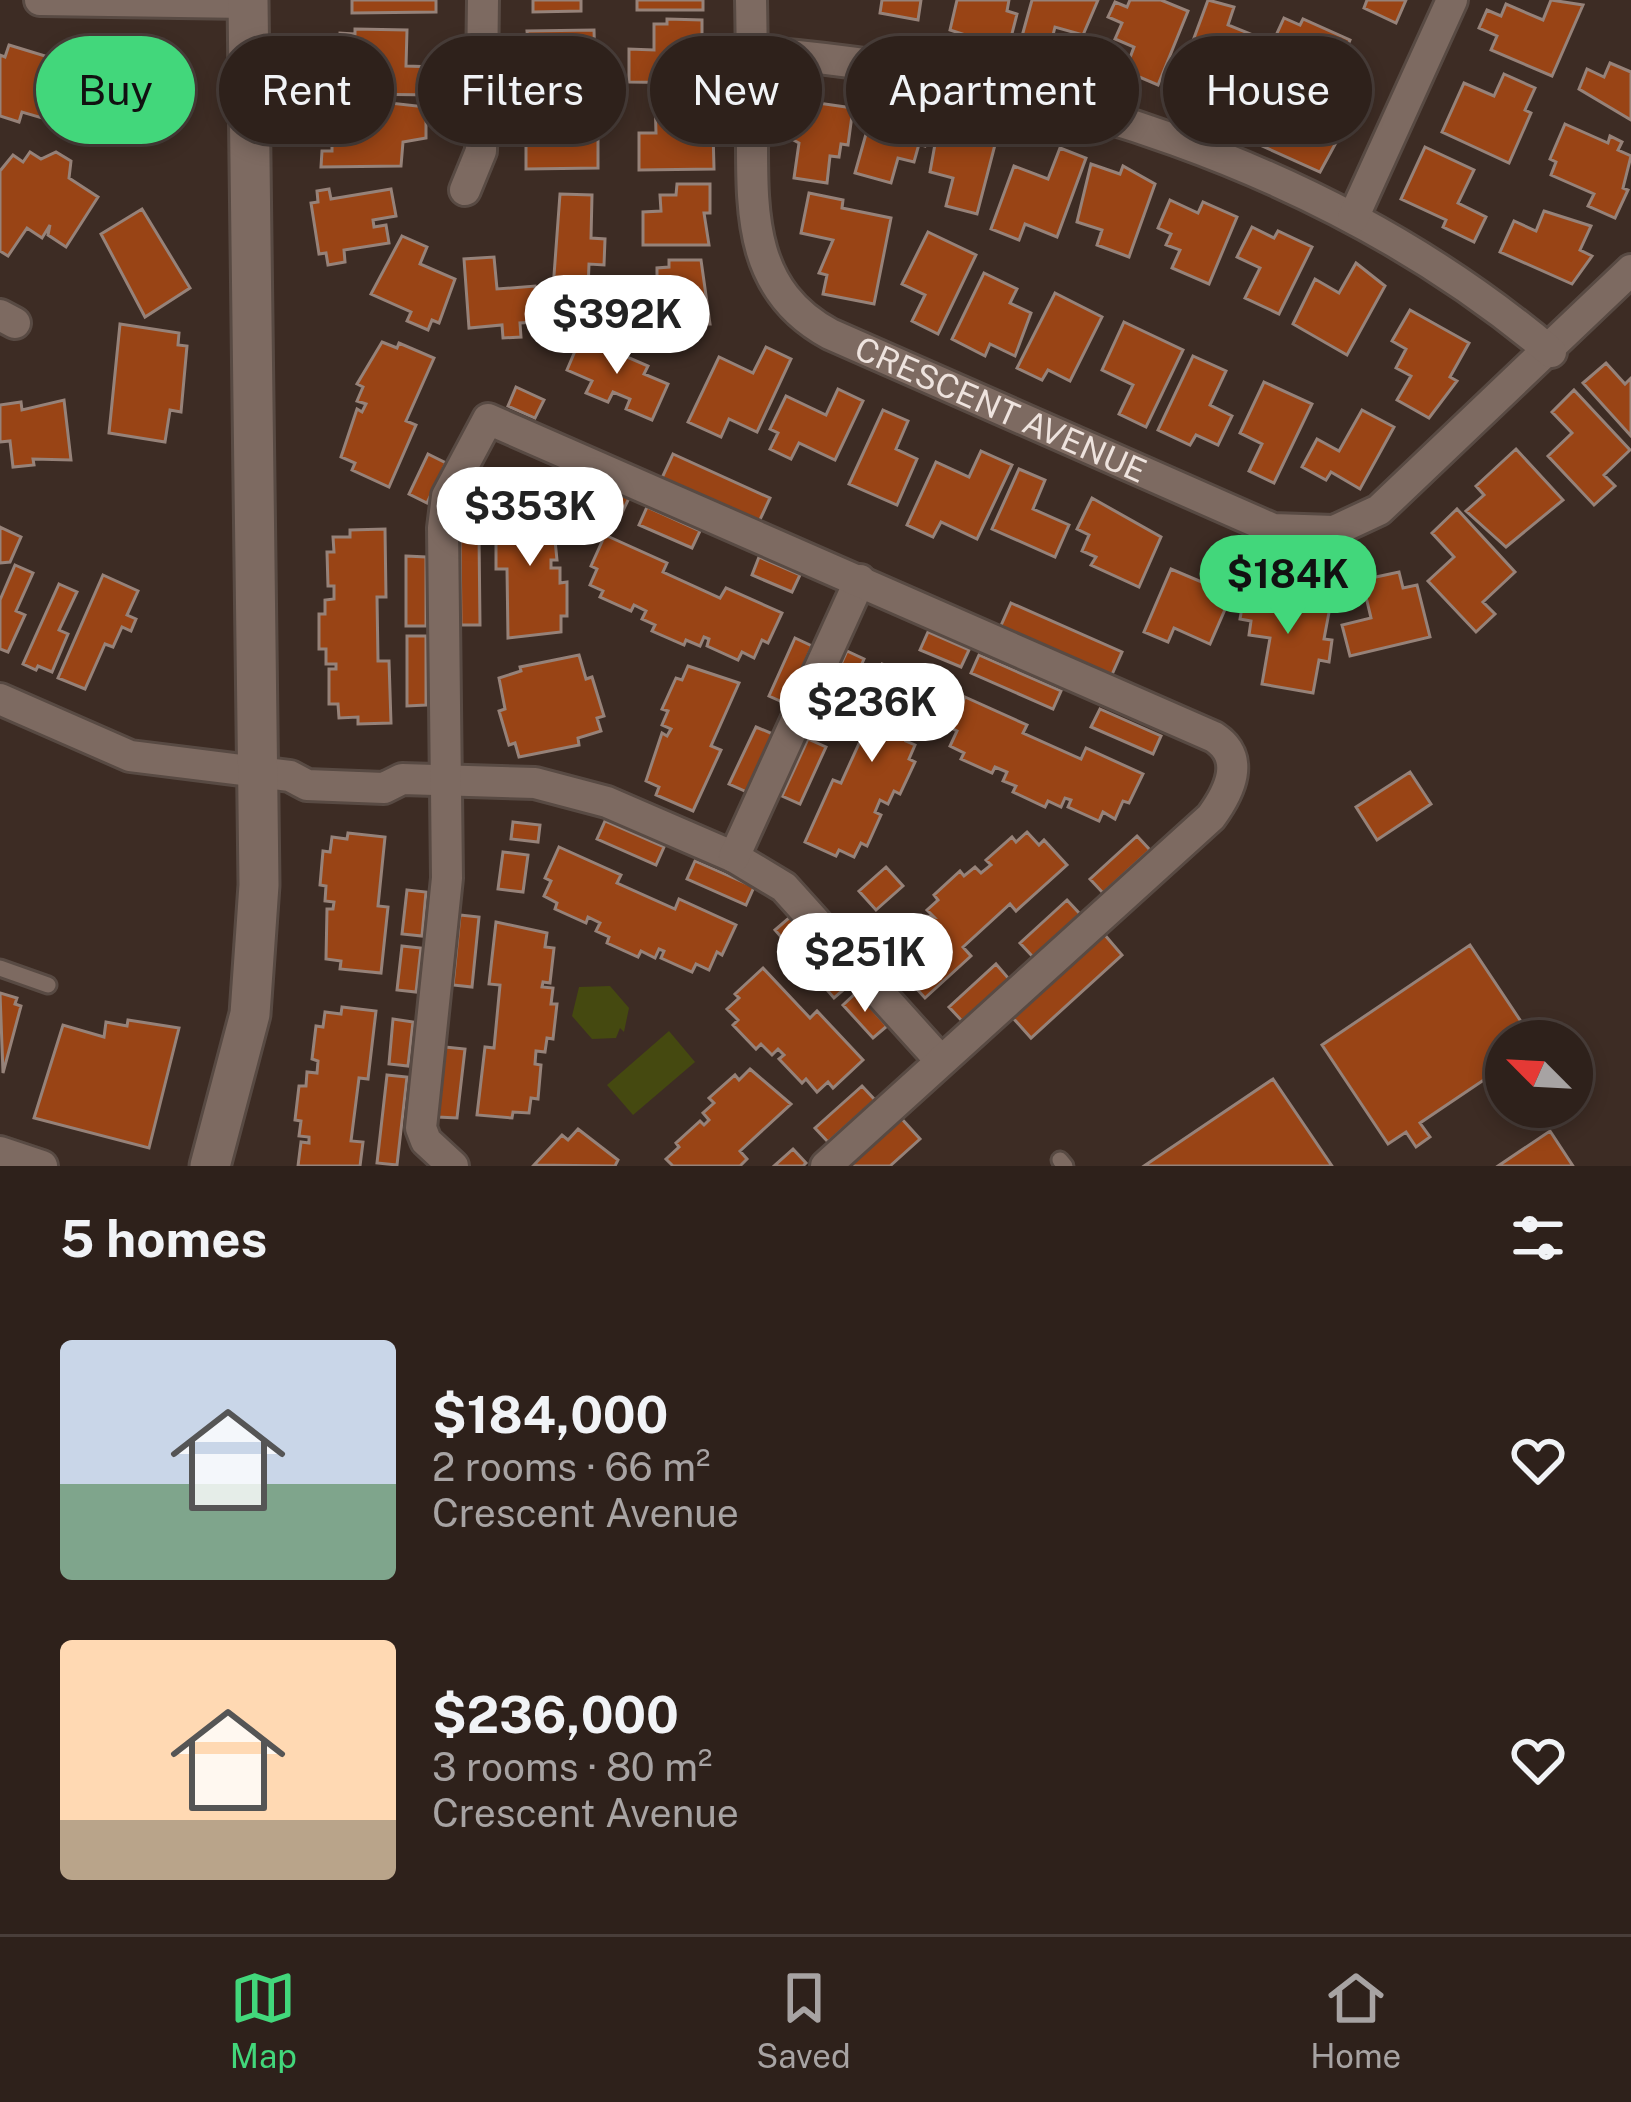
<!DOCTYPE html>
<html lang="en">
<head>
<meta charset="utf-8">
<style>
  body { margin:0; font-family:"Public Sans",sans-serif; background:#3a2e28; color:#f1f3f6; height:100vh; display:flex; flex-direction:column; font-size:45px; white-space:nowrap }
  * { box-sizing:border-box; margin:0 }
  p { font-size:39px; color:#a7a3a3 }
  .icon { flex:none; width:66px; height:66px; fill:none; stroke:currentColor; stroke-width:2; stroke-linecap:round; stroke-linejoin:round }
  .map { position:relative; height:1166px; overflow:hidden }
  .sheet { display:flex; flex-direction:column; background:#2e211b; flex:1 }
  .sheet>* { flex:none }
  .banner { position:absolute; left:36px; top:36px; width:1560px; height:108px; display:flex; gap:24px }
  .needle { width:78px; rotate:294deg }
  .controls { position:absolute; left:1485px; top:1020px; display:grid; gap:24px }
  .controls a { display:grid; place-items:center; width:108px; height:108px; border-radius:50%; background:#2e211b; box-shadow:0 6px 18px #0003,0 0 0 3px #493e3a; font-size:60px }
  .price { position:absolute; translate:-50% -102px; padding:0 27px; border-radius:42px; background:#fff; color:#222; font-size:39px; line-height:78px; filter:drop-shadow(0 3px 6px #0008) }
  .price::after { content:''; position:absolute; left:50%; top:72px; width:36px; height:27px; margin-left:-18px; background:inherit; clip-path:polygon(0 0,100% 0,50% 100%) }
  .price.active { background:#42d77b; color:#111 }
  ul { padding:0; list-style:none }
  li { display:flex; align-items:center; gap:36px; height:300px; padding:0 60px }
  li span { display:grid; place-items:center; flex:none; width:336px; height:240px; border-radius:12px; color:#555 }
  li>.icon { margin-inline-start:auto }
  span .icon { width:144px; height:144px; fill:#fffc; stroke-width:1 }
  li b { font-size:51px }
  h2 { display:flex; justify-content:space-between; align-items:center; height:144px; padding:0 60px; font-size:51px }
  .pill { padding:0 42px; border-radius:54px; background:#2e211b; box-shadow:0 6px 18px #0003,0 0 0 3px #493e3a; font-size:42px; line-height:108px }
  .pill.active { background:#42d77b; color:#111 }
  .dock { display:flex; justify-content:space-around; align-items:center; height:168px; border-top:3px solid #493e3a; background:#2e211b; font-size:33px; color:#a7a3a3 }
  .dock a { display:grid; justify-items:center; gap:6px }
  .dock .active { color:#42d77b }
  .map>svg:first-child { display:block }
</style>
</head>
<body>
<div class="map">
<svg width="1631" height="1166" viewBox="0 0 1631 1166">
  <rect width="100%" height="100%" fill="#3d2c24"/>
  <path fill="#454910" d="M610,986L629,1008L624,1032L620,1028L616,1038L592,1039L572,1016L579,987Z
    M669,1031L695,1062L633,1115L607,1085Z"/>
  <path fill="#994415" stroke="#968279" stroke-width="3" d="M352,0H436V12L352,13Z
    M533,0H581V11L533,12Z
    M637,0H703V10H637Z
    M882,0H921L918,20L880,13Z
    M957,0H1009L1007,11L1017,14L1008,49L950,30Z
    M1032,0H1098L1083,35L1055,27L1048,55L1019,47Z
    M1130,0H1161L1188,11L1158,85L1125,71L1134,47L1115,39L1122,23L1108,17L1115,2L1127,7Z
    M1208,0L1234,7L1228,25L1263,39L1234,116L1206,105L1217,77L1184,65Z
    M1367,0H1406L1396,23L1364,8Z
    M1551,0L1583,5L1552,76L1491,50L1497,36L1479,28L1487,10L1501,16L1506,4L1543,20Z
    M1284,18L1300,25L1303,19L1350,40L1340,64L1366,75L1354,101L1281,69L1290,50L1273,42Z
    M667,19L702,20V47H712L706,83L629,82V49L654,50V24H667Z
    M355,29L407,30L406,66L436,67L435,95L354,94L355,65L339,64L340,33L355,34Z
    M594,30L595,67H577V87H561L560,97H533L527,31Z
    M9,45L55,59L52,70L63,73L49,120L22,112L19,122L0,116V55L5,57Z
    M157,58V71L166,70V87L178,86L179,118L145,119L130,115L121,104L90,105L89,68H117V59Z
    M1610,63L1631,72V120L1579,89L1587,69L1604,77Z
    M1504,74L1535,88L1525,110L1531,113L1509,163L1442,132L1464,83L1494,96Z
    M655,98H688V131H713L714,169L639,170V133H656Z
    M783,98L853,108L848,145L841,144L839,157L830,156L827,183L794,178L799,143L778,132Z
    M1271,98L1307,114L1314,98L1351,115L1320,172L1242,137L1256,106L1266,110Z
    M381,102L426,107V138L403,142L401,166L321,167L322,151H332V116H352V105Z
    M875,102L934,119L925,146L919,144L914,162L898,158L891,183L855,173Z
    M534,106H566V120H584V133H598V168L526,169V132H535Z
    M939,122L965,130L967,123L997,137L977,214L946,206L953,178L930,172Z
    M1565,124L1608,143L1610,136L1622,142L1618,150L1631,156L1623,188L1628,190L1615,218L1588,206L1594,194L1551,175L1556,162L1550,159Z
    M1425,147L1474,170L1458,203L1486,217L1474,242L1443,227L1446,220L1401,199Z
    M1060,148L1086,158L1057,237L1025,224L1019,240L991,229L1014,166L1048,179Z
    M30,152L41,159L56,152L71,161L69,178L98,197L66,247L48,235L50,225L42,238L27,228L8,256L0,251V171L13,155L23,162Z
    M1091,164L1120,174L1123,166L1155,184L1129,257L1097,245L1102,230L1077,222Z
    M677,184H710V213H704L709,245H643V212L661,211L660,195H676Z
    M329,189L331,199L391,189L396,216L373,220L374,227L386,225L389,243L344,250L345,262L328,265L326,253L319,254L311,203L318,202L317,191Z
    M809,193L843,200L842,208L891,218L874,304L823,294L827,275L819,273L833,240L801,233Z
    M560,194L592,195L591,238L605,239L604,265L589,264L588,290L553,289Z
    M1170,200L1198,213L1203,202L1237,217L1209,284L1172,268L1180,250L1166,245L1171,234L1158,228Z
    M142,209L190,288L145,317L101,234Z
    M1544,211L1591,226L1580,250L1592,256L1572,284L1500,252L1514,221L1536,231Z
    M1252,227L1274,238L1278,231L1312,247L1279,314L1245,298L1260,268L1237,257Z
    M928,232L976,255L938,334L912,321L925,295L902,284Z
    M402,236L427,247L420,264L455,279L439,323L432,320L428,330L407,321L411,312L371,294Z
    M494,257L497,289L535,286L537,322L520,323L521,337L503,338L502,325L469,328L464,259Z
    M669,260H701L710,324H633V289H657V268L669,267Z
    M1356,263L1385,286L1347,355L1293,324L1315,279L1339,293Z
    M984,273L1017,289L1010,303L1031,313L1015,356L990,344L985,356L952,339Z
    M1055,293L1102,317L1070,381L1048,370L1042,380L1017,368Z
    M1410,310L1469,343L1450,377L1457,381L1429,418L1397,400L1411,376L1396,368L1406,349L1392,341Z
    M1124,322L1183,350L1146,427L1119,414L1133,385L1102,370Z
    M120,324L179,333L178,345L187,346L181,412L170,410L165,442L109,433Z
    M581,337L611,350L614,343L623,347L620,354L648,366L644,374L668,384L652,420L626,409L630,399L613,392L608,402L586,393L592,381L567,370Z
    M382,342L397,348L399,343L434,358L406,421L416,425L389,487L352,470L355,463L341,457L357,409L362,412L366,404L357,401L363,387L357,384Z
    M766,347L791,359L757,432L729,419L721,437L688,422L719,357L753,373Z
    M1193,356L1226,371L1210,405L1232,416L1218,445L1196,435L1190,445L1158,430Z
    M1606,363L1625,384L1631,378V436L1583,383Z
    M1264,382L1312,404L1274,483L1249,471L1262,444L1240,433Z
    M516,387L544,400L535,418L508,406Z
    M838,389L863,401L835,460L799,443L791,459L770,449L778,433L770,429L786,396L826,415Z
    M1574,390L1630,450L1604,475L1615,486L1594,505L1548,456L1572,433L1552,412Z
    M64,400L71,460L33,459L34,465L13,467L10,441L0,442V405L21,402L22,410Z
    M883,410L908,421L896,449L917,459L897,505L849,484Z
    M1362,410L1394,427L1360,489L1331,472L1326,480L1302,467L1317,439L1339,451Z
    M1516,449L1563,500L1506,547L1466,511L1484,495L1476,486Z
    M981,451L1012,465L977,539L941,522L933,537L907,525L936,462L969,477Z
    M428,454L446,463L427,503L409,494Z
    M673,454L770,498L758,524L661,480Z
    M480,467L498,475L479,515L461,507Z
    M1019,469L1045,480L1033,509L1069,525L1055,557L992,529Z
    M588,480L629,498L621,515L580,498Z
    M1092,498L1161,537L1139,587L1091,565L1096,557L1082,551L1089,535L1077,529Z
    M496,502H537V510H552L557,560H551V568H560V583L567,582V616H561V632L508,638L507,569H496Z
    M647,507L700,531L692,548L639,525Z
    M1457,509L1515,572L1483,602L1495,614L1476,632L1428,581L1454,557L1432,533Z
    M0,527L21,537L10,562L0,563Z
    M385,529L386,597H377L378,661H389L391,723L358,724V717L339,718L338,704H329V669H336V664H326V649H319V614H325V600L334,599V586H328L327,552H334L333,537H350V530Z
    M460,535H479L480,625H461Z
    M605,535L667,563L663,572L720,598L726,588L782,613L768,643L762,640L754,658L742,652L738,660L707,646L709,639L704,637L700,646L686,640L684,645L652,631L655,625L642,619L646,611L634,605L631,611L600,597L603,591L590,585L597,569L591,566Z
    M406,556L426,557V626H406Z
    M1215,556L1243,568L1210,644L1174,628L1168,642L1144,632L1171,569L1204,583Z
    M759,557L800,575L792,592L752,575Z
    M15,565L33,573L16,611L25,615L8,652L0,649V600Z
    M1399,572L1403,588L1417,585L1430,637L1350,656L1342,625L1371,618L1362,580Z
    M103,575L138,591L127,615L136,619L131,631L122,627L113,647L105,644L85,689L58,678Z
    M59,584L77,592L59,630L68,634L52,672L38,666L36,670L23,664Z
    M1246,585L1280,591L1278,598L1330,607L1324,639L1332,640L1329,662L1319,660L1313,693L1262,684L1270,638L1249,635L1251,621L1240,619Z
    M1011,603L1122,652L1110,679L999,630Z
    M928,632L969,650L961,667L920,650Z
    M407,636H426V705L407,706Z
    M795,638L812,646L787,704L769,696Z
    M847,651L864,659L838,717L821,709Z
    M579,655L586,679L592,677L604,716L597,718L601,731L578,738L579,745L519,757L515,743L509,745L499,711L505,709L499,678L521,671L520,667Z
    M979,655L1061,691L1053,709L971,673Z
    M882,664L912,677L909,683L927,691L921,704L929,708L915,739L909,736L906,741L915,745L909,759L915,762L900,794L894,791L888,804L880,800L875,812L881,815L867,846L861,843L854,857L839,850L836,856L805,842L833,780L841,783L867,726L857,721Z
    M688,666L739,683L711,746L721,750L693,811L656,795L659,787L646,781L662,733L667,736L671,729L662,725L668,711L662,709L676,678L682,680Z
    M965,697L1027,725L1023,733L1081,759L1086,748L1143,774L1129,803L1123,801L1115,819L1103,812L1099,821L1068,807L1071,800L1065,798L1061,807L1048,801L1045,807L1013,792L1016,786L1003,781L1007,772L995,767L992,773L961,759L964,753L950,746L957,731L951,728Z
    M1100,709L1161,736L1153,754L1091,727Z
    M756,727L773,734L747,792L729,784Z
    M808,739L826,747L800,804L782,796Z
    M1410,772L1431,804L1377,840L1356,807Z
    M605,821L664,847L656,865L597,839Z
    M513,822L540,825L538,842L511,839Z
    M1027,832L1039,845L1044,840L1067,865L1016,911L1010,904L963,947L971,956L925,998L903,974L907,969L895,955L905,945L899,939L925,916L934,917L927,910L938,900L934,895L960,871L964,876L975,867L981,873L991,865L986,860L1012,837L1016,842Z
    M348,833L385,837L378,906L388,907L381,973L340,969L341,961L326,959L327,909H333L334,902L325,901L326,886L320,885L323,851L330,852L332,837L347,839Z
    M1137,836L1150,850L1103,893L1090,879Z
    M559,847L621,875L617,883L675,909L679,899L736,925L722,955L717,952L709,970L696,964L692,972L661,958L664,951L659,949L655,958L641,951L638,957L607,943L609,937L596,931L600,923L588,917L586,923L555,909L557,903L544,896L551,881L545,878Z
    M503,852L528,855L523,892L498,889Z
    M695,861L754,887L746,905L687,879Z
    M886,867L903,886L876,910L859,891Z
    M407,890L426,892L422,936L402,934Z
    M1067,900L1080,914L1033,957L1020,943Z
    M460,915L479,917L472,987L453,985Z
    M790,917L849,985L834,998L775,930Z
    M496,922L547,933L545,947L554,948L550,983L543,982L542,987L553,988L551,1004H557L553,1039L547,1038L545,1052L536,1051L535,1064L541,1065L538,1099L531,1098L529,1113L513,1112L512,1118L477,1115L485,1047L494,1048L500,985L489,984Z
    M1104,934L1122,955L1031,1038L1013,1018Z
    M1470,945L1534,1041H1506V1065L1420,1123L1430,1137L1416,1147L1406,1132L1388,1144L1322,1045Z
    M402,946L421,948L416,992L397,990Z
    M996,964L1009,979L962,1021L949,1007Z
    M763,968L810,1018L817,1011L863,1060L833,1088L828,1082L817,1092L806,1079L802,1083L779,1059L784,1055L778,1049L772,1055L761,1044L756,1049L733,1025L738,1020L727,1009L739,998L735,994Z
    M857,992L887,1026L873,1038L843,1005Z
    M0,993L17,998L15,1004L21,1006L3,1073Z
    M342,1007L376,1011L368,1079L359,1078L351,1141L363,1142L360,1166H298L301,1142L309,1143V1137L299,1136L301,1121L295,1120L299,1086H306L307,1072L317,1073L318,1061L312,1059L316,1026L323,1027L325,1012L341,1014Z
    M393,1019L413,1022L408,1066L389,1064Z
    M128,1020L179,1028L149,1148L34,1118L63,1025L104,1037L106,1022L127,1026Z
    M445,1047L465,1049L457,1118L438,1117Z
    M750,1069L791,1104L740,1151L747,1159L740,1166H673L666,1159L679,1147L676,1143L700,1121L704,1125L709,1120L703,1113L714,1103L709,1098L735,1075L739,1080Z
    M387,1075L407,1077L397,1165L377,1163Z
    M1273,1079L1332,1166H1144Z
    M862,1086L875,1100L828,1142L815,1128Z
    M901,1118L920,1139L890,1166H849Z
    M578,1129L618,1160L615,1166L534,1165L562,1135L568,1140Z
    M1550,1131L1573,1166H1498Z
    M793,1149L806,1163L803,1166H774Z"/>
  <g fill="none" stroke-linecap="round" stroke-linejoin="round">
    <g stroke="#584a43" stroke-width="21">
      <path id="service" d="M0,968L48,985
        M1060,1160L1065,1166"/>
    </g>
    <g stroke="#584a43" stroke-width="36">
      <g id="minor">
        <path d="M40,0L248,3"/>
        <path id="s1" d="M751,0C752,44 752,87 752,131C752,213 749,290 830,334L1273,529L1334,531L1379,510L1631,270"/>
        <path d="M752,52C1036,73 1331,166 1551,352"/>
        <path d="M465,190L481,151L483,0"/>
        <path d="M1353,218L1452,0"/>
        <path d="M0,315L15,323"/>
        <path d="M0,699L130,756L290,776L307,785L384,788L402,779L535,783L607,802L734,857L784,887L940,1060"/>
        <path d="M734,857L860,580"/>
        <path d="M0,1152L42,1166"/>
        <path d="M453,1166L426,1141L421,1128L447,878L443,528L447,496L488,419L1214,737C1246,758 1230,791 1211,817L826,1166"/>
      </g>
    </g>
    <g stroke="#584a43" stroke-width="45">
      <path id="tertiary" d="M210,1166L250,1014L259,885L248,0"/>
    </g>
    <use href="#service" stroke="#7d6a61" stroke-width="15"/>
    <use href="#minor" stroke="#7d6a61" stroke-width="30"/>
    <use href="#tertiary" stroke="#7d6a61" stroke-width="39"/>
  </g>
  <g text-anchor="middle" stroke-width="12" stroke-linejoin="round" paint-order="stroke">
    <g font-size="33" fill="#eee3de" stroke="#1e1613">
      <text dy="12" stroke="none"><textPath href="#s1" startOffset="549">CRESCENT AVENUE</textPath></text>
    </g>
  </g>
</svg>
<div class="controls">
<a><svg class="needle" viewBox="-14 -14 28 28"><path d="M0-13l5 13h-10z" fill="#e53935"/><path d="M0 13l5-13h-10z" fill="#a7a3a3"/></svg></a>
</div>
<b class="price" style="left:617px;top:377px">$392K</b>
<b class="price" style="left:530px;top:569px">$353K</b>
<b class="price active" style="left:1288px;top:637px">$184K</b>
<b class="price" style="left:872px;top:765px">$236K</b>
<b class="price" style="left:865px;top:1015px">$251K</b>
<div class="banner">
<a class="pill active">Buy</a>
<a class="pill">Rent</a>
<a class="pill">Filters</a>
<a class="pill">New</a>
<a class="pill">Apartment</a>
<a class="pill">House</a>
</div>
</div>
<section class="sheet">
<h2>5 homes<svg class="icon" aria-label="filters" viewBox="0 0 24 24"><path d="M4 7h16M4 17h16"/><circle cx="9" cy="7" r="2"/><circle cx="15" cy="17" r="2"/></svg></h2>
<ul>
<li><span style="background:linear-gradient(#c9d6e8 60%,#7fa58c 0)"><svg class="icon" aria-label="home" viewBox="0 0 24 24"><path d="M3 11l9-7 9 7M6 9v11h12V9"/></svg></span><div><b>$184,000</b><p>2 rooms · 66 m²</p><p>Crescent Avenue</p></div><svg class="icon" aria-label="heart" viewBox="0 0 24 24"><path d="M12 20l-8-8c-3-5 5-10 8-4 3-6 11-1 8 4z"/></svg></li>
<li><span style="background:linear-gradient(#ffd9b3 75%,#b9a48a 0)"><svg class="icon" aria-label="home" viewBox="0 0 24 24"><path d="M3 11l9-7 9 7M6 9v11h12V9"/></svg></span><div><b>$236,000</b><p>3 rooms · 80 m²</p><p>Crescent Avenue</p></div><svg class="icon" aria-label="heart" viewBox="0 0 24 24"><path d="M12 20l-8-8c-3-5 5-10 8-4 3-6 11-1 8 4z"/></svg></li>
</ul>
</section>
<nav class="dock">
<a class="active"><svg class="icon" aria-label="map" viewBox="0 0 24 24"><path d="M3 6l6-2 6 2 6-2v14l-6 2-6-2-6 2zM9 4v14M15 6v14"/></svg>Map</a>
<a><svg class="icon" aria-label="saved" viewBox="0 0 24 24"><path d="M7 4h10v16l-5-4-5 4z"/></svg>Saved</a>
<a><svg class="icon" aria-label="home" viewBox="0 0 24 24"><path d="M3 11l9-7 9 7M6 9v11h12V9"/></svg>Home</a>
</nav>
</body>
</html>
